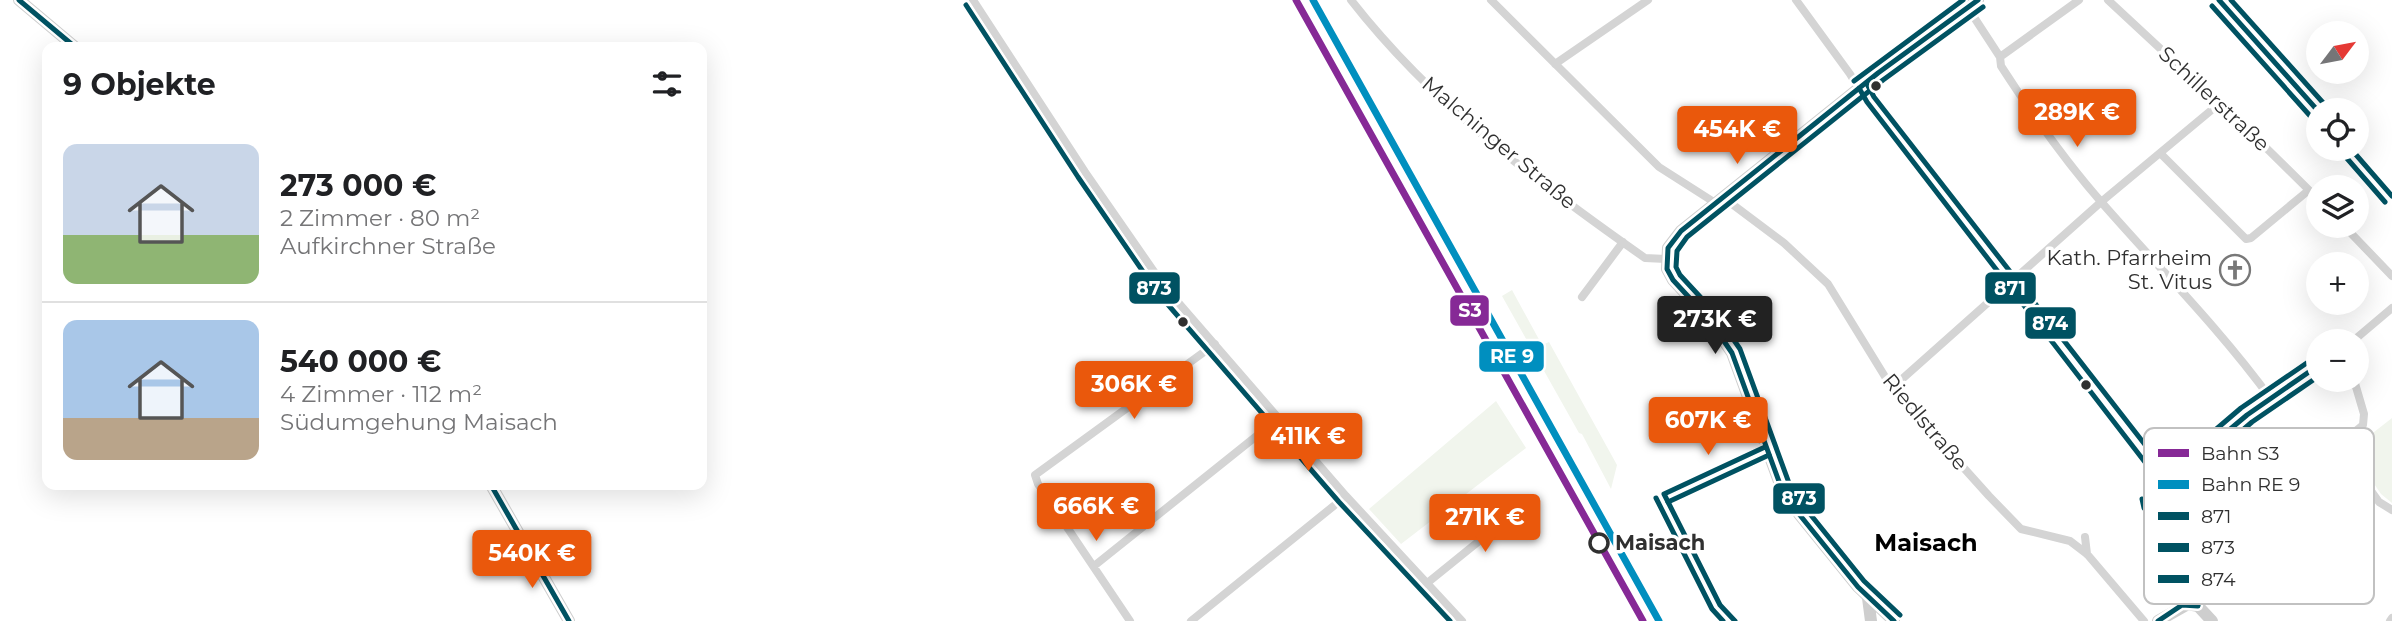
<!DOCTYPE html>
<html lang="de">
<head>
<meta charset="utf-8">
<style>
  body { margin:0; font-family:Montserrat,sans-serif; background:#f2f2f2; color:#202124; height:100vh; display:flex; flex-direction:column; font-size:26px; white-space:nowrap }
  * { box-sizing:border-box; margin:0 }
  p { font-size:23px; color:#757577 }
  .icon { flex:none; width:38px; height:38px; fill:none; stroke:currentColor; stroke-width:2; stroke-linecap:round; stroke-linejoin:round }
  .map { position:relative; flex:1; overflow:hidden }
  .details { position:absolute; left:42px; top:42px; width:665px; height:448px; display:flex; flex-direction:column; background:#fff; border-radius:14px; box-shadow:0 7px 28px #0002 }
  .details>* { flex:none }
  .needle { width:46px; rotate:58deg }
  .tools { position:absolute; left:2306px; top:21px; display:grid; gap:14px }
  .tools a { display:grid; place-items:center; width:63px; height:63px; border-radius:50%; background:#fff; box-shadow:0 7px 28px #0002; font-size:35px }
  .price { position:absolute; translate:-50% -60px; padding:0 16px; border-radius:7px; background:#ea580c; color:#fff; font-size:23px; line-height:46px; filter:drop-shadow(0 2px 4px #0008) }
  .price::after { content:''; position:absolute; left:50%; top:42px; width:21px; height:16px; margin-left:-10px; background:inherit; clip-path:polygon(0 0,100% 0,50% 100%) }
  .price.selected { background:#222; color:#fff }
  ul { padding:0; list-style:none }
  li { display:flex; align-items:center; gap:21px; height:175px; padding:0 21px }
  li+li { border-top:2px solid #e0e0e0 }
  li span { display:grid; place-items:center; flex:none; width:196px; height:140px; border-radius:14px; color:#555 }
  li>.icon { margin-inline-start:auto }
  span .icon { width:84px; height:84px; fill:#fffc; stroke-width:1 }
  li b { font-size:30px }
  h2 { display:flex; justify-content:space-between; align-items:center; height:84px; padding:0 21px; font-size:30px }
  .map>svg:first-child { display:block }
</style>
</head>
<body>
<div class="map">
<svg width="2392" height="621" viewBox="0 0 2392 621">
  <rect width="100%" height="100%" fill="#fff"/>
  <path fill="#f1f5ed" d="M1512,290L1542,345L1549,342L1617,465L1611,489L1582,434L1579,433L1502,296Z
    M1496,401L1526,448L1401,544L1369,509Z
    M2392,418V503L2381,494L2351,450Z"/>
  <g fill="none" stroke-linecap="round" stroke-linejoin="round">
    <path stroke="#d4d4d4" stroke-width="8" d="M973,0L1085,172L1164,286L1346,496L1462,621
      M1351,0C1432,104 1538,183 1645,258L1666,259
      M1491,0L1659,167L1717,204
      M1796,0L1850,74L1867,102L2158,479L2165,485
      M2108,0L2249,131L2319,200
      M2219,0L2319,112
      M1968,8L2000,57L2001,66C2032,114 2065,161 2103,204C2159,268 2220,329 2271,399
      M2000,57L2079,0
      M1555,64L1648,0
      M2351,149L2392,196
      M2160,153L2246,239L2251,238L2309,190
      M1724,198L1784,243L1828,284L1892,388L1989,496L2021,529L2070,541L2087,554L2144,621
      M2344,226L2392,276
      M1582,297L1623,242
      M2353,341L2392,308
      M1892,388L2101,202L2220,103
      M2339,446L2379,502L2392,510
      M2085,537L2087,554
      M1094,566L1279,418
      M2211,569L2151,503L2153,494L2247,415L2319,365
      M1426,584L1526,503
      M2198,606L2201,582L2251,522L2291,484L2363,425L2364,414L2354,380
      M1130,621L1038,484L1035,475L1215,344
      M1191,621L1346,496
      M1735,621L1720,605L1664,494L1765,447
      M2390,621L2392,618"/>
    <path stroke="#cecece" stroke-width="12" d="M19,0L75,47
      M491,485L569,621
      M1868,598L1871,621
      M1894,621L1858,587L1799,514L1781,487L1732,353L1709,319L1673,280L1667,269L1668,248L1681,231L1878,73L1978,0
      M2158,621L2188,604L2198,606L2212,621"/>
    <g stroke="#fff" stroke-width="10">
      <path id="bus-1" d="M19,0L75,47
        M2219,0L2319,112
        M1859,88L1867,102L2158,479L2165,485
        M2351,149L2392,196
        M491,485L569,621
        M1664,494L1720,605L1735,621
        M1664,494L1765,447
        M1894,621L1858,587L1799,514L1781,487L1732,353L1709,319L1673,280L1667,269L1668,248L1681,231L1878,73L1978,0
        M2158,621L2182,605L2198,606L2201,582L2211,569L2151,503L2153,494L2247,415L2319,365"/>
    </g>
    <g stroke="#fff" stroke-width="10">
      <path id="bus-2" d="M966,5L1078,177L1157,292L1339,502L1450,621
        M2212,6L2312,118
        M2344,155L2385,202
        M1656,498L1712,609L1723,621
        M2142,499L2144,508L2205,575
        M1668,502L1769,455
        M2159,502L2252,422L2319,376
        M1900,615L1864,581L1806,509L1789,483L1740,349L1716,314L1680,275L1676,267L1677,251L1687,237L1883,80L1983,7"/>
    </g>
    <g stroke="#fff" stroke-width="10">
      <path id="bus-3" d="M2231,0L2326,106
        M1854,81L1963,0
        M1867,84L1874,97L2171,478
        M2159,478L2241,408L2314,358"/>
    </g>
    <use href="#bus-1" stroke="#005262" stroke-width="5"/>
    <use href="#bus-2" stroke="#005262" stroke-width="5"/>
    <use href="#bus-3" stroke="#005262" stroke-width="5"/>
    <g stroke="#fff" stroke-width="12">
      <path id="rail-1" d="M1296,0L1643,621"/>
    </g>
    <g stroke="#fff" stroke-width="12">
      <path id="rail-2" d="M1313,0L1659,621"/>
    </g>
    <use href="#rail-1" stroke="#862996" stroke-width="7"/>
    <use href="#rail-2" stroke="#008fbf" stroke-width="7"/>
  </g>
  <defs>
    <g id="church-ring" transform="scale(1.575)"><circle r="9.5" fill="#fff" stroke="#787878" stroke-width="1.5"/><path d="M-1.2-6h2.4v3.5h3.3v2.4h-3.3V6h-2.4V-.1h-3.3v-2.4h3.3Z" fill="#787878"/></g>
  </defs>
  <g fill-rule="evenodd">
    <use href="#church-ring" x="2235" y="270"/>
  </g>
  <g fill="#303030" stroke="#fff" stroke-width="2.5">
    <circle cx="1876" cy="86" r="6"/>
    <circle cx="1183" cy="322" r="6"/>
    <circle cx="2086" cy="385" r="6"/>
  </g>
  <circle fill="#fff" stroke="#303030" stroke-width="3.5" cx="1599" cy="543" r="9"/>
  <g text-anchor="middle" stroke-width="7" stroke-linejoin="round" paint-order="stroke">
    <g font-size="21" fill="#303030" stroke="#fff">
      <text transform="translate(2214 99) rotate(43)" y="7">Schillerstraße</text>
      <text transform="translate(1499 143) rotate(40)" y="7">Malchinger Straße</text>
      <text transform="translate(1925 422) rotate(50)" y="7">Riedlstraße</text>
    </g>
    <g font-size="21" fill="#303030" stroke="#fff" text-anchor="end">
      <text x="2212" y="265">Kath. Pfarrheim<tspan x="2212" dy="24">St. Vitus</tspan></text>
    </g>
    <g font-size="21" font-weight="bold" fill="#303030" stroke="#fff" text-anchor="start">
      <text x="1615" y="550">Maisach</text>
    </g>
    <g font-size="24" font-weight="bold" fill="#000" stroke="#fff">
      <text x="1926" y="551">Maisach</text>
    </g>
  </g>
  <rect x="2144" y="428" width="230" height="176" rx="10" fill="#fff" stroke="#c1c1c1" stroke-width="2"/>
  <rect x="2158" y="449" width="31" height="8" fill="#862996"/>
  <rect x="2158" y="480" width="31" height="9" fill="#008fbf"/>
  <rect x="2158" y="512" width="31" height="8" fill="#005262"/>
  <rect x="2158" y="543" width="31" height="9" fill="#005262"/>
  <rect x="2158" y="575" width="31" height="8" fill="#005262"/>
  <g font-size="19" fill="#303030">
    <text x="2201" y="460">Bahn S3</text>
    <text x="2201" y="491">Bahn RE 9</text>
    <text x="2201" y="523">871</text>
    <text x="2201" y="554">873</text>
    <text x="2201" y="586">874</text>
  </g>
  <g stroke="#fff" stroke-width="2.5">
    <rect x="1984" y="271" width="53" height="34" rx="7" fill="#005262"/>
    <rect x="1128" y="271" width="53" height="34" rx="7" fill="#005262"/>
    <rect x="1449" y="294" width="41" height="33" rx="7" fill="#862996"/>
    <rect x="2024" y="306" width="53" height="34" rx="7" fill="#005262"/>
    <rect x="1478" y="340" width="67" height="33" rx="7" fill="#008fbf"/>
    <rect x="1772" y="482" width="54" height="33" rx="7" fill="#005262"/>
  </g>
  <g font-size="19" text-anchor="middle" font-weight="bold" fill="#fff">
    <text x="2010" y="295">871</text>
    <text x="1154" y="295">873</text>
    <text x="1470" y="317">S3</text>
    <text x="2050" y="330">874</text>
    <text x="1512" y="363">RE 9</text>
    <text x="1799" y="505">873</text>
  </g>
</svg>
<div class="tools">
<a><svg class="needle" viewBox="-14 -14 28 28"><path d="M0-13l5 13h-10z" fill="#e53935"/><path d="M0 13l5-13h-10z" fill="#757577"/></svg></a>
<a><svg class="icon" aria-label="locate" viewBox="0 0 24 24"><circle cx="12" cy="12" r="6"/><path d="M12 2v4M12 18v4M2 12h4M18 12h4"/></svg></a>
<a><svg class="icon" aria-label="layers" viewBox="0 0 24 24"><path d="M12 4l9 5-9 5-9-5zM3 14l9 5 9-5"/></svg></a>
<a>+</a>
<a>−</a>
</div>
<b class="price" style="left:2077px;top:149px">289K €</b>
<b class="price" style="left:1737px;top:166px">454K €</b>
<b class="price selected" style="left:1715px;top:356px">273K €</b>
<b class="price" style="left:1134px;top:421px">306K €</b>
<b class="price" style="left:1708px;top:457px">607K €</b>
<b class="price" style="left:1308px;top:473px">411K €</b>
<b class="price" style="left:1096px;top:543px">666K €</b>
<b class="price" style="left:1485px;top:554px">271K €</b>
<b class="price" style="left:532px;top:590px">540K €</b>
<section class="details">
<h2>9 Objekte<svg class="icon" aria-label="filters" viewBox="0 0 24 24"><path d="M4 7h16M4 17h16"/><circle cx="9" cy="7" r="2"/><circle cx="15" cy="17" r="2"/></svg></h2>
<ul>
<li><span style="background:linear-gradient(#c9d6e8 65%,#8fb573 0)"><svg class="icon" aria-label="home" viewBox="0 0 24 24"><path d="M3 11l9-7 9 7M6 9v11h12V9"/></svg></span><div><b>273 000 €</b><p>2 Zimmer · 80 m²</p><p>Aufkirchner Straße</p></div></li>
<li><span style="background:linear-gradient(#a9c7e8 70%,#b9a48a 0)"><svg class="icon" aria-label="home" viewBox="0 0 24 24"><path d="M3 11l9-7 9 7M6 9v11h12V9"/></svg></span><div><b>540 000 €</b><p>4 Zimmer · 112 m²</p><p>Südumgehung Maisach</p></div></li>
</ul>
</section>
</div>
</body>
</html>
